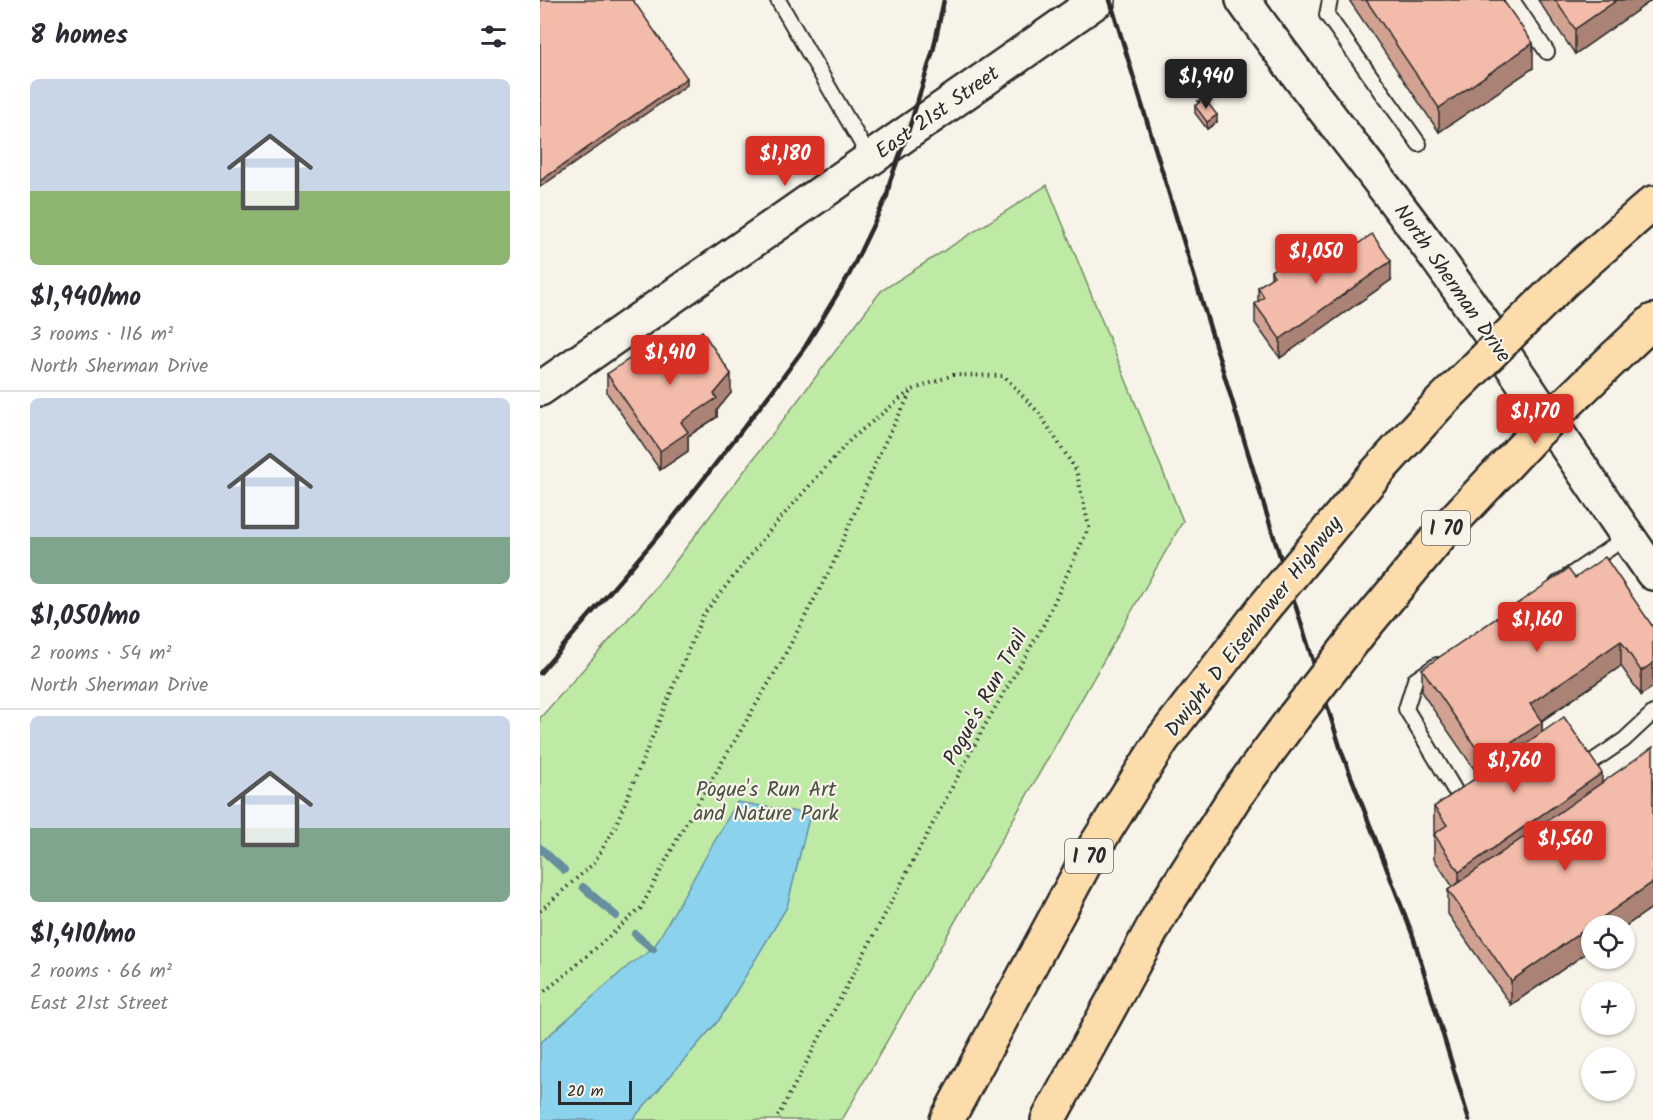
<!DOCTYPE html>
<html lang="en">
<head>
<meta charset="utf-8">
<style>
  body { margin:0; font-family:Kalam,sans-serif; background:#f7f7f7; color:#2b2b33; height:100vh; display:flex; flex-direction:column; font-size:22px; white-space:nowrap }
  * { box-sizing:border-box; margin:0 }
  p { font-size:20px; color:#7c7c81 }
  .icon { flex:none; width:33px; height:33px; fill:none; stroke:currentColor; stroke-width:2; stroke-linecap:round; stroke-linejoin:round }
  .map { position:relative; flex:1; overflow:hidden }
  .panel { display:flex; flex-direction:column; background:#fff; width:540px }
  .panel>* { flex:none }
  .tools { position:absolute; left:1041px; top:915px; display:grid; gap:12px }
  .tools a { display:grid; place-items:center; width:54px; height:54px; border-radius:50%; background:#fff; box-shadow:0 2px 4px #0004; font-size:30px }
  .scale { position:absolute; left:18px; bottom:15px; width:74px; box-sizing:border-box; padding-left:6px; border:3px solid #2b2b2b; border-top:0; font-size:16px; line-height:21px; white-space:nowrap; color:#2b2b2b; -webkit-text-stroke:4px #f7f3e8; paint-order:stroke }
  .price { position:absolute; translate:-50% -51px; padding:0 14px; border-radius:6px; background:#d93025; color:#fff; font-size:20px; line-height:39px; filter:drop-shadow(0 2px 3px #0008) }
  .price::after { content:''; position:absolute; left:50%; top:36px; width:18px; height:14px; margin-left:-9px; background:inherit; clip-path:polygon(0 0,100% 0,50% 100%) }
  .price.active { background:#222; color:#fff }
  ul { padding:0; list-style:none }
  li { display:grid; align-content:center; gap:12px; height:318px; padding:0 30px }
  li+li { border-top:2px solid #e1e1e2 }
  li span { display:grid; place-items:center; height:186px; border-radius:9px; color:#555 }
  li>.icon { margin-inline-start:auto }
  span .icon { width:108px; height:108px; fill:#fffc; stroke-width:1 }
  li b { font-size:26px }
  h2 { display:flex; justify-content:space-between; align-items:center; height:72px; padding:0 30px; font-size:26px }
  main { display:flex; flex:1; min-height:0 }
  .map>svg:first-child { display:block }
</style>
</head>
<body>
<main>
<section class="panel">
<h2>8 homes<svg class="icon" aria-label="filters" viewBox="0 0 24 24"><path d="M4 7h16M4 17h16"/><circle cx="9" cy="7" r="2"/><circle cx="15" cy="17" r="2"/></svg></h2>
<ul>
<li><span style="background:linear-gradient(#c9d6e8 60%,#8fb573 0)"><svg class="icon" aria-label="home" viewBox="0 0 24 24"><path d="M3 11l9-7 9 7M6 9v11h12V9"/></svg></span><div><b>$1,940/mo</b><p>3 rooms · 116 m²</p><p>North Sherman Drive</p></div></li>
<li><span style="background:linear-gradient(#c9d6e8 75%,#7fa58c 0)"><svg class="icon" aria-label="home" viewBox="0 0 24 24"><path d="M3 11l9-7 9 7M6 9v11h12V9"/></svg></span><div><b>$1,050/mo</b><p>2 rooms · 54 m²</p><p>North Sherman Drive</p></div></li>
<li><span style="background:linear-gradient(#c9d6e8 60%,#7fa58c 0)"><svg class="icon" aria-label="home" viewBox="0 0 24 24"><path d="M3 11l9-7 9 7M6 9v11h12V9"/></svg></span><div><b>$1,410/mo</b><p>2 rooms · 66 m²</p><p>East 21st Street</p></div></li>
</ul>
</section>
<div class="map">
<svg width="1113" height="1120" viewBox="0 0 1113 1120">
  <rect width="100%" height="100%" fill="#f7f3e8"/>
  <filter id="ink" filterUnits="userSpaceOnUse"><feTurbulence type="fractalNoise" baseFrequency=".0167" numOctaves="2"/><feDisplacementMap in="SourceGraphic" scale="12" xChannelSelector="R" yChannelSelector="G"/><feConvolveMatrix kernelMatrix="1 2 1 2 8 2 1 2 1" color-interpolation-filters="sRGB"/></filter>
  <g filter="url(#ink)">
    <path fill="#bfeaa6" stroke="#758a68" stroke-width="1.5" d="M507,185L643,521L302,1120H0V718L113,591L341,291Z"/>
    <path fill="#8bd2ec" stroke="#658f9f" stroke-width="1.5" d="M197,802L270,814L247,907L179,1020L92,1120H0V1043L89,965L113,949Z"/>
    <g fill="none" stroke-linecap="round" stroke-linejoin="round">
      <path stroke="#658f9f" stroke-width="8" d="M0,848L24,870
        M43,887L76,916
        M95,934L113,949"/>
      <g stroke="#2b2b2b" stroke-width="18">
        <path id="service" d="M238,0L330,158
          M790,0L787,15L879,144
          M972,0L1007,52
          M1017,584L1088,536
          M897,665L875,680L866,709L914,789
          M1050,763L1084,740L1113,713"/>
      </g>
      <g stroke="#2b2b2b" stroke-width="38">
        <path id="secondary" d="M703,0C764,87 832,168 894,254C970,359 1039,467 1113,573
          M0,389L558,0"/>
      </g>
      <g stroke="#2b2b2b" stroke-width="38">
        <path id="motorway" d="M1024,281L1113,203
          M1076,356L1113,321
          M407,1120L546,861L622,740L722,610
          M508,1120L621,913L694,798L754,717"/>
      </g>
      <path stroke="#2b2b2b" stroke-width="4" stroke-dasharray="1.5 4.5" stroke-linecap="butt" d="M0,911L54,863L74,829L163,615L231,529L311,439L371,390
        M0,995L31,970L101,908L142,830L240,664L293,564L341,450L372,390L413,375L464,376L499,413L536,470L549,527L504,624L444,727L236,1120"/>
      <use href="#service" stroke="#f7f3e8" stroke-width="14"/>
      <use href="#secondary" stroke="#f7f3e8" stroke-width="33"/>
      <use href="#motorway" stroke="#fddcac" stroke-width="33"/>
      <path stroke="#2b2b2b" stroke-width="4.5" d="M570,0L727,515L802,753L873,936L929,1120
        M0,673L130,522L240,381L265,347L310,273L347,196L350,181L368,132L393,51L404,0"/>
      <g stroke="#2b2b2b" stroke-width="38" stroke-linecap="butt">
        <path id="motorway-bridge" d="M722,610L837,472L898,405L1024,281
          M754,717L819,633L902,533L997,432L1076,356"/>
      </g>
      <use href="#motorway-bridge" stroke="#fddcac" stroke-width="33"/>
    </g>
    <path fill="#d1a191" stroke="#2b2b2b" stroke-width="1.5" d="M809,0H963L993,68L899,132Z
      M998,0H1112L1035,54Z
      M663,100L677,122L667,129L655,113V106L658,104V101Z
      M756,262L774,275L851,280L740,358L715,323V304L718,302V287L731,278V271Z
      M114,351L127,355L191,393L177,410V417L148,436V451L120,470L67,393V374Z
      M1035,578L1113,627L1101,695L1081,666L1002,721V732L1062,783L1113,907L1084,927V926H1052V949L971,1005L908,914V890L913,887L894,859V834L895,833L894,832V807L939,776L882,693V669Z"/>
    <path fill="#aa8376" stroke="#2b2b2b" stroke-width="1.5" d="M1077,0H1112L1035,54V29Z
      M993,43V68L899,132V108Z
      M147,78V85L0,187V181Z
      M677,115V122L667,129V122Z
      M851,261V280L740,358V339Z
      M191,374V393L177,410V417L148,436V451L120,470V451L141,422L174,394Z
      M1081,641V666L990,728V704Z
      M1113,663V687L1101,695V671Z
      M1002,722V746L945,785V761Z
      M1062,773V797L919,896V872Z
      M1113,882V907L1084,927V926H1052V949L971,1005V981Z"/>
    <path fill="#f3bba9" stroke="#2b2b2b" stroke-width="1.5" d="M0,0H93L147,78L0,181Z
      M826,0H963L993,43L899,108Z
      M1015,0H1077L1035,29Z
      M662,98L663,100L665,99L677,115L667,122L655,106L660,102L658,101Z
      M832,234L851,261L740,339L715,304L724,297L718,287L734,276L731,271L752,257L756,262L762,258L774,275Z
      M162,331L191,374L174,394L177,398L141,422L148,432L120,451L67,374L110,345L114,351L121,346L127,355Z
      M1065,557L1113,627V663L1101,671L1081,641L990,704L1002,722L945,761L882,669L1028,569L1035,578Z
      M1024,717L1062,773L919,872L894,834L907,825L894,807Z
      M1113,747V882L971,981L908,890Z"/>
  </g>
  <g text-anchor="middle" stroke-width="4.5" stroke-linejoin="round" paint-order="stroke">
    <g fill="#f7f3e8" stroke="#686764" stroke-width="1.5">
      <rect x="882" y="511" width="48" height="34" rx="4.5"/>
      <rect x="525" y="839" width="48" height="34" rx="4.5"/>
    </g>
    <g font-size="20" font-weight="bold" fill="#2b2b2b">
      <text x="906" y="535">I 70</text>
      <text x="549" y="863">I 70</text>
    </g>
    <g font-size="21" fill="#2b2b2b" stroke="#f7f3e8">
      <text transform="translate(397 112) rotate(-35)" y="7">East 21st Street</text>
      <text transform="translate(913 283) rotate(55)" y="7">North Sherman Drive</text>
      <text transform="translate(713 626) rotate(-52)" y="7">Dwight D Eisenhower Highway</text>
      <text transform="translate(445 697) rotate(-61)" y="7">Pogue's Run Trail</text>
    </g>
    <g font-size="21" fill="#495144" stroke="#f7f3e8">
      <text x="226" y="796">Pogue's Run Art<tspan x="226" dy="24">and Nature Park</tspan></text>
    </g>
  </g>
</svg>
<div class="tools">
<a><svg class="icon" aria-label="locate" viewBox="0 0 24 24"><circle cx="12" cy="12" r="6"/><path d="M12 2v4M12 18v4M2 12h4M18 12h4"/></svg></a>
<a>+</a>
<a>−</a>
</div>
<div class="scale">20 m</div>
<b class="price active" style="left:666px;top:110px">$1,940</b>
<b class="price" style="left:245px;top:187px">$1,180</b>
<b class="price" style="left:776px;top:285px">$1,050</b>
<b class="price" style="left:130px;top:386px">$1,410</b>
<b class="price" style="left:995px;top:445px">$1,170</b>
<b class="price" style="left:997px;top:653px">$1,160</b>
<b class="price" style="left:974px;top:794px">$1,760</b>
<b class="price" style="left:1025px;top:872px">$1,560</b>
</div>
</main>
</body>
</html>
